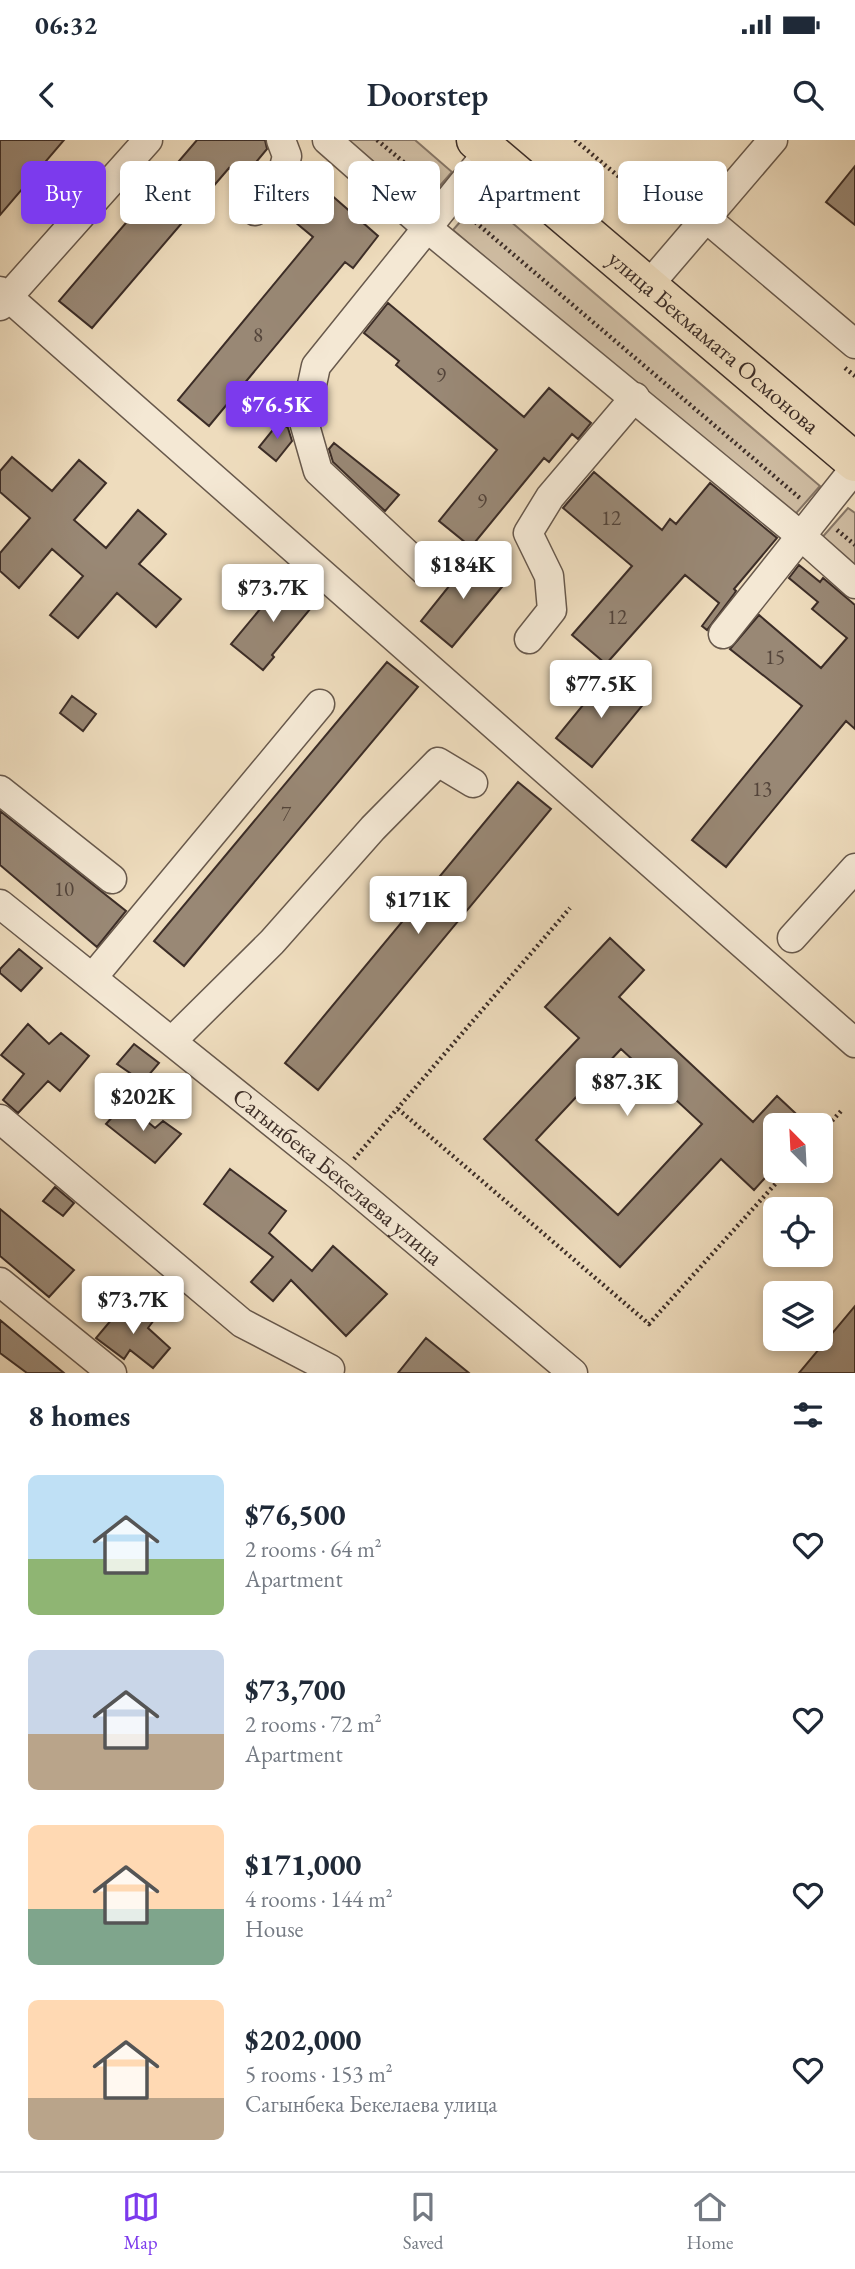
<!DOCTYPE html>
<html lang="en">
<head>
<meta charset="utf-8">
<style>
  body { margin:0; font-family:"EB Garamond",serif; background:#f2f2f3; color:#1f2937; height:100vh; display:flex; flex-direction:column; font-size:26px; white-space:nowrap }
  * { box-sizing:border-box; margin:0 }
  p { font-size:23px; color:#747a83 }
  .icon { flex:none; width:38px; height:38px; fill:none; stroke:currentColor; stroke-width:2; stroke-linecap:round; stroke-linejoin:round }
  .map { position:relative; height:1233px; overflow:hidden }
  .side { display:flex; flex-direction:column; background:#fff; flex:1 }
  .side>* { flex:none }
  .top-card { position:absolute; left:21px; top:21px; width:814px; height:63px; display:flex; gap:14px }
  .needle { width:46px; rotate:336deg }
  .buttons { position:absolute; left:763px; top:973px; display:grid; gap:14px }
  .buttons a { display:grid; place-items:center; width:70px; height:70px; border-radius:10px; background:#fff; box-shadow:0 4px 10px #0003; font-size:35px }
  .price { position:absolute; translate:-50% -60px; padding:0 16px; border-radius:7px; background:#fff; color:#222; font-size:23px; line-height:46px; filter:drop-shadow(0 2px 4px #0008) }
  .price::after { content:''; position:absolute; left:50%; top:42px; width:21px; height:16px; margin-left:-10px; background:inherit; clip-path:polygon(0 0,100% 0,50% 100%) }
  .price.active { background:#7c3aed; color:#fff }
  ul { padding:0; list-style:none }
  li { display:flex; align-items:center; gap:21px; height:175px; padding:0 28px }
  li span { display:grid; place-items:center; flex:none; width:196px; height:140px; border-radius:10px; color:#555 }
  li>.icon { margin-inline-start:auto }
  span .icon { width:84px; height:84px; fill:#fffc; stroke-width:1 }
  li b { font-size:30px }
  h2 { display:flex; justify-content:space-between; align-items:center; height:84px; padding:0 28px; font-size:30px }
  .pill { padding:0 24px; border-radius:10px; background:#fff; box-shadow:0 4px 10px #0003; font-size:24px; line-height:63px }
  .pill.active { background:#7c3aed; color:#fff }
  .status { display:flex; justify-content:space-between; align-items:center; height:49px; padding:0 35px; background:#fff; direction:ltr }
  .status svg { height:19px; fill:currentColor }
  header { display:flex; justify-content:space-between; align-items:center; height:91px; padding:0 28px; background:#fff; font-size:32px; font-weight:600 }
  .dock { display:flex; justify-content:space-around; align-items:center; height:98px; border-top:2px solid #e0e1e3; background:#fff; font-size:19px; color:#747a83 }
  .dock a { display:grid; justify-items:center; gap:4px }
  .dock .active { color:#7c3aed }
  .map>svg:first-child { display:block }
</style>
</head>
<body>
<div class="status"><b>06:32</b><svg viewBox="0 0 49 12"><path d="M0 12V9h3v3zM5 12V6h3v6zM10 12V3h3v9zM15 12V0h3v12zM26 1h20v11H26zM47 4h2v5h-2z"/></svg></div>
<header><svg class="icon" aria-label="back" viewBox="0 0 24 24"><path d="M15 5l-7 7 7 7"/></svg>Doorstep<svg class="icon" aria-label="search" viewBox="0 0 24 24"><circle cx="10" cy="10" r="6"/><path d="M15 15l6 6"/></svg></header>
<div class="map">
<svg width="855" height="1233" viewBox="0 0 855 1233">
  <rect width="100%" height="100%" fill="#eedcbd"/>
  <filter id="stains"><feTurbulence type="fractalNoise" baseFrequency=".00286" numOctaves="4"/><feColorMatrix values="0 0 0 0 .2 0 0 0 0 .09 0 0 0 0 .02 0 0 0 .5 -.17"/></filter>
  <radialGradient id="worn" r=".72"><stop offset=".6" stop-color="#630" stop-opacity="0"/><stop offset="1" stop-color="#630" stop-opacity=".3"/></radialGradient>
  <path fill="#d0bea4" stroke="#867666" stroke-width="2" d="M348,0H415L452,32L424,64Z
    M482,57L820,346L791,379L453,90Z
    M848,368L855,373V431L819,401Z"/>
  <path fill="#998875" stroke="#3c2d27" stroke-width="2" fill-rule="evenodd" d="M0,0H64L0,75Z
    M197,0H265L267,9L242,39L229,28L92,188L59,161Z
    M855,26V85L826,62Z
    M313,39L378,96L353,128L345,122L209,286L178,260L313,97L284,73Z
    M388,163L524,277L549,248L591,283L578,299L572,294L549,322L544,318L471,407L439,381L497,310L396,225L399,221L364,193Z
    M280,281L288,288L292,301L276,321L259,307Z
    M334,303L399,355L385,371L333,322L329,309Z
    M12,317L52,351L79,320L106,343L74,380L106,408L138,370L166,394L139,424L181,459L156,487L117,453L78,498L50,475L83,436L52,409L19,448L0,431V413L30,378L0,352V331Z
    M594,332L662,390L670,379L676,384L710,343L777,398L734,449L736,451L734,454L707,490L702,486L719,463L685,435L606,524L572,495L632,426L563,368Z
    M474,415L506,442L452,507L421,481Z
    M799,425L820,442L823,438L855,465V589L846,581L726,727L692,700L802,566L730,509L759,475L821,528L847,498L812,469L818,462L789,438Z
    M286,438L316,462L272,515L274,517L263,530L231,504Z
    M387,522L418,547L184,826L154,801Z
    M610,532L646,561L592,627L556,598Z
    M72,556L96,574L83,591L60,573Z
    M518,642L551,669L318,950L285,923Z
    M0,671L126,771L97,807L0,725Z
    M610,798L644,830L619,857L753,982L777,956L808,985H775V1027L754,1050L721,1019L620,1127L484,999L579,898L545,867ZM621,909L702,984L618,1075L536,1000Z
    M19,809L42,828L21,851L0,833V829Z
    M28,884L49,904L61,893L89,916L60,951L48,941L18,973L3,960L24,934L1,915Z
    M134,904L159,923L143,942L117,924Z
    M125,963L155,988L163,981L181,994L155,1023L106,984Z
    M230,1029L286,1071L269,1093L312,1131L333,1106L387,1154L346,1196L291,1140L273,1161L251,1142L273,1117L204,1064Z
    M55,1047L74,1063L63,1076L43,1061Z
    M0,1069L74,1130L49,1157L0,1116Z
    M128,1160L154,1180L148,1188L170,1208L153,1228L130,1210L124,1219L96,1198Z
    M855,1166V1233H799Z
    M0,1180L64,1233H27L0,1213Z
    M426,1198L469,1233H398Z"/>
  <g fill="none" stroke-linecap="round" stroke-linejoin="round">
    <g stroke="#68594c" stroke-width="31">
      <g id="minor">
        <path d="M327,0L426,87L801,396L855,444"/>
        <path d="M255,71L282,35L287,16L281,0"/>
        <path d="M706,78L855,204"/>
        <path d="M648,146L773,0"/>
        <path d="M0,151L8,157L148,0"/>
        <path d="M0,166L8,157L855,903"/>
        <path d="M425,431L318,331L304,282L316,226L489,11"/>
        <path d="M723,494L855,328"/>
        <path d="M529,499L552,470L549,436L528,393L550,357L635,257"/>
        <path d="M0,650L112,739"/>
        <path id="s1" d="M0,764L339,1036L573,1233"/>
        <path d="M792,798L855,728"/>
        <path d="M93,837L320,564"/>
        <path d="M173,900L272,802L373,688L438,622L473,643"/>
        <path d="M0,979L242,1183L330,1229"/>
        <path d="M0,1142L112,1233"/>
      </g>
    </g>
    <g stroke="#3c2d27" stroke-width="41">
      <g id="highway">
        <path id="s2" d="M476,0L855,322"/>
      </g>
    </g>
    <path stroke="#3c2d27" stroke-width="4.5" stroke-dasharray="2 3.5" stroke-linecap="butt" d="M377,0L430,44
      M575,0L673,82
      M467,75L801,359
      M845,228L855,236
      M837,390L855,405
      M398,969L649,1184L787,1031
      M821,993L841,971
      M354,1019L570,768"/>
    <use href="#minor" stroke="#f4e8d4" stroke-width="28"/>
    <use href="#highway" stroke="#eedcbd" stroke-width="38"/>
  </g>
  <g text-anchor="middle" stroke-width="7" stroke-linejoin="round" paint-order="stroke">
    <g font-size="21" fill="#53443a">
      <text x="258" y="202">8</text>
      <text x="441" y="242">9</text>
      <text x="482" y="368">9</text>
      <text x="611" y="385">12</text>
      <text x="617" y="484">12</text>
      <text x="775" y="524">15</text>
      <text x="762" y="656">13</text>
      <text x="286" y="681">7</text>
      <text x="64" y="756">10</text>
    </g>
    <g font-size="24" fill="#3c2d27" stroke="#f4e8d4">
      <text dy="8" stroke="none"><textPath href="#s2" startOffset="312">улица Бекмамата Осмонова</textPath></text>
      <text dy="8" stroke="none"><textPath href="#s1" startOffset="434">Сагынбека Бекелаева улица</textPath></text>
    </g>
  </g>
  <rect width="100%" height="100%" filter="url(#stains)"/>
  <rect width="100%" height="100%" fill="url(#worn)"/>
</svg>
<div class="buttons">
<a><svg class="needle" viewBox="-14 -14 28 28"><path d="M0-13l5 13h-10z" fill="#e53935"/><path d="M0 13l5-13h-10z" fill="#747a83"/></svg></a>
<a><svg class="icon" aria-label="locate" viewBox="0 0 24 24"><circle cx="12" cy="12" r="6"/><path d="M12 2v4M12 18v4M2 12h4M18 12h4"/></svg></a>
<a><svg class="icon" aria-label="layers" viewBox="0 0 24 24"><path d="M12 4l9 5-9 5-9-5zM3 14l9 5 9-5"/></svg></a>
</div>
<b class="price active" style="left:277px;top:301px">$76.5K</b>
<b class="price" style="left:463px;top:461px">$184K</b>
<b class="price" style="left:273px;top:484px">$73.7K</b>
<b class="price" style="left:601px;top:580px">$77.5K</b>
<b class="price" style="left:418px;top:796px">$171K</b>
<b class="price" style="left:627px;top:978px">$87.3K</b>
<b class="price" style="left:143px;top:993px">$202K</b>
<b class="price" style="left:133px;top:1196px">$73.7K</b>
<div class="top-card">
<a class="pill active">Buy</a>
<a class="pill">Rent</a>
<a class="pill">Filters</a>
<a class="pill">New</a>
<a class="pill">Apartment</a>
<a class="pill">House</a>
</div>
</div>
<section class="side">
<h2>8 homes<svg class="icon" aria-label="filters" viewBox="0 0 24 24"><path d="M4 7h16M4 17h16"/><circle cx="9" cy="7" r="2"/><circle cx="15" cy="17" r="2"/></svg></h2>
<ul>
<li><span style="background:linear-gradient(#bfe0f5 60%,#8fb573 0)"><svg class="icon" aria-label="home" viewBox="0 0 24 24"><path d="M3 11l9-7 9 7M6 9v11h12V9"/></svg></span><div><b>$76,500</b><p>2 rooms · 64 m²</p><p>Apartment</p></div><svg class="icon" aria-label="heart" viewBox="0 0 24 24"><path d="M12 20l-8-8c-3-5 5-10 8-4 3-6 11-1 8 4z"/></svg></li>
<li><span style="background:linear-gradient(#c9d6e8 60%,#b9a48a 0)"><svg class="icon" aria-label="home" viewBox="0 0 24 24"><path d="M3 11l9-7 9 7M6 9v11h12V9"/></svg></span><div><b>$73,700</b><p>2 rooms · 72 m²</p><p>Apartment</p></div><svg class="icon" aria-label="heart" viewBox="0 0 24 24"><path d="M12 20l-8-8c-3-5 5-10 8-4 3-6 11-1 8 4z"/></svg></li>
<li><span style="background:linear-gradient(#ffd9b3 60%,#7fa58c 0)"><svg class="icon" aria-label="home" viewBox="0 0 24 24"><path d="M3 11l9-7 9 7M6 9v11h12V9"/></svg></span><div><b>$171,000</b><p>4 rooms · 144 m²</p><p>House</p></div><svg class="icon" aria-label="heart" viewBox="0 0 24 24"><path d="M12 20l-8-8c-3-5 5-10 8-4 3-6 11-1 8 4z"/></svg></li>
<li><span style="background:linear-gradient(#ffd9b3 70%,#b9a48a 0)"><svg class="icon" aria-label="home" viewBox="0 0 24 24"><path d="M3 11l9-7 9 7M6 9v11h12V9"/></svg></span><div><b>$202,000</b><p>5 rooms · 153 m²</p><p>Сагынбека Бекелаева улица</p></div><svg class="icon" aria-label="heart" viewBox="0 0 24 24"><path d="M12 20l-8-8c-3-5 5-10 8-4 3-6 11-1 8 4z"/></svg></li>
</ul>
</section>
<nav class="dock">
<a class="active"><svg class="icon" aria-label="map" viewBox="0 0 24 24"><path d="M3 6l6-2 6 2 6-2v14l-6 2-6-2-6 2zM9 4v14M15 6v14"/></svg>Map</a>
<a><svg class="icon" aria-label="saved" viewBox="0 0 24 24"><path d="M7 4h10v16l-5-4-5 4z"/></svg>Saved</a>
<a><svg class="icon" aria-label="home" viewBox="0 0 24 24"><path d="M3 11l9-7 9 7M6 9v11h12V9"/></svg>Home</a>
</nav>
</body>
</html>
